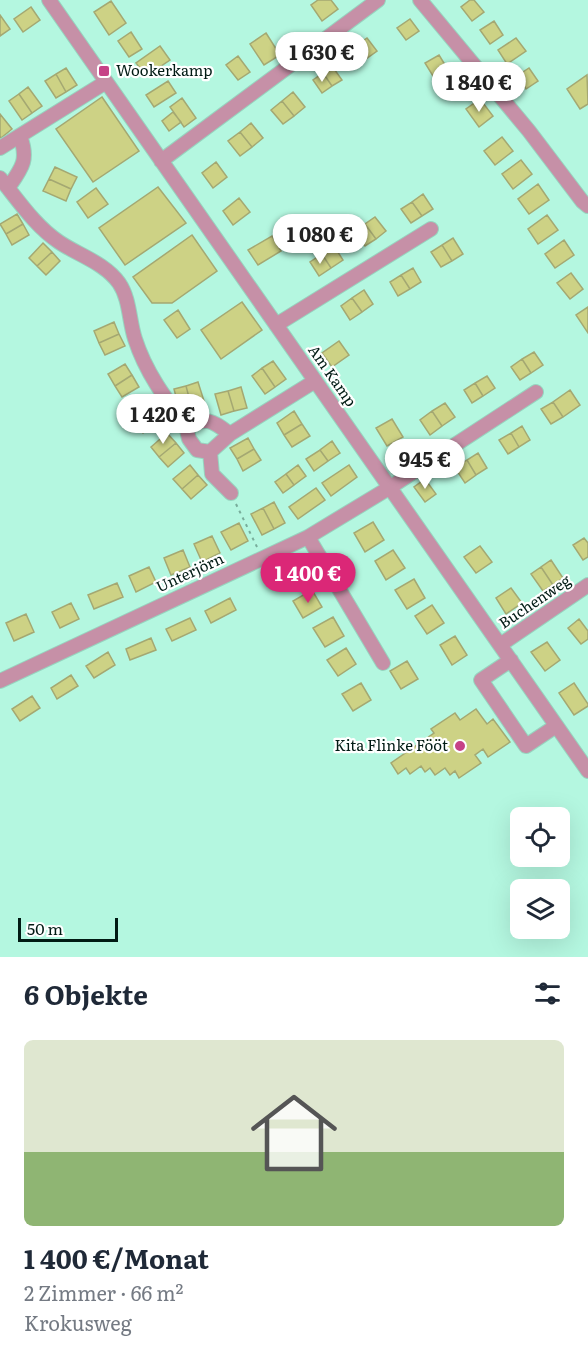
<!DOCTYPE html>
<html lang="de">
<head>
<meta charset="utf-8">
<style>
  body { margin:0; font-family:Literata,serif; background:#f6f6f7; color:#1f2937; height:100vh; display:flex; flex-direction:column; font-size:22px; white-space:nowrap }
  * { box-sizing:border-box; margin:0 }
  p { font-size:20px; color:#747a83 }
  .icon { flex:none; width:33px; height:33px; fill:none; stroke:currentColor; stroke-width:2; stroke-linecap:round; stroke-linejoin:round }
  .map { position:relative; height:957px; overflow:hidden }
  .details { display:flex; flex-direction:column; background:#fff; flex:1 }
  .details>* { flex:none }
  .tools { position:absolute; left:510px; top:807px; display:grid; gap:12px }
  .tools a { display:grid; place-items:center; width:60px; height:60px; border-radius:9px; background:#fff; box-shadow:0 6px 24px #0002; font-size:30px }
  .scale { position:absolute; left:18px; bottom:15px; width:100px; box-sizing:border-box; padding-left:6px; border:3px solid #011b14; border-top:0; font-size:16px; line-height:21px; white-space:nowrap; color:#011b14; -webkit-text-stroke:4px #fff; paint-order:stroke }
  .price { position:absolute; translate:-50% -51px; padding:0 14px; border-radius:21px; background:#fff; color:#222; font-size:20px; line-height:39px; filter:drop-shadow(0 2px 3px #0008) }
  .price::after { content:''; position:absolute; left:50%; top:36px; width:18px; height:14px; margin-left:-9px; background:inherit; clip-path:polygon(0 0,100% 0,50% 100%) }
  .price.on { background:#db2777; color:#fff }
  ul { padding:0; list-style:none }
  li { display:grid; align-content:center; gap:12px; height:318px; padding:0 24px }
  li span { display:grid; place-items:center; height:186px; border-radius:9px; color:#555 }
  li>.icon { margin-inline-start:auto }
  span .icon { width:108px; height:108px; fill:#fffc; stroke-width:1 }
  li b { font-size:26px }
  h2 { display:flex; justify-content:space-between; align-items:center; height:72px; padding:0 24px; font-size:26px }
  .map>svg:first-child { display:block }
</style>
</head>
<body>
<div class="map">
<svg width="588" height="957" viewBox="0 0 588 957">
  <rect width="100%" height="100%" fill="#b4f7e0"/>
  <path fill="#cdd285" stroke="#a4a872" stroke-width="1.5" d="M318,0H331L338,9L322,21L311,5Z
    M470,0H474L484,12L472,21L461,7Z
    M111,1L126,23L109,35L94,12Z
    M31,7L40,20L23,32L14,19Z
    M0,15L10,29L0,36Z
    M410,19L419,31L406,40L397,28Z
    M494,21L503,35L490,44L480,30Z
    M131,32L142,49L129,57L118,41Z
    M266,33L280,55L264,65L250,44Z
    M367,38L377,51L359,64L349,51Z
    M516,38L526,51L507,64L498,50Z
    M160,46L170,60L146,76L136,63Z
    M439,55L447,68L433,76L425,63Z
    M238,56L250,72L238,80L226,65Z
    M332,66L342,80L332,86L323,73Z
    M66,68L77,85L66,92L56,74Z
    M529,68L538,81L526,89L517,76Z
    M323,73L332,86L322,93L313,80Z
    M56,74L66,92L56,98L45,81Z
    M587,75L588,104L580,109L567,89Z
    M458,76L466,89L453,98L444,85Z
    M168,81L176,93L154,107L146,95Z
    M28,87L42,106L32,113L19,94Z
    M293,92L305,107L294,116L282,101Z
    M19,94L32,113L22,120L9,101Z
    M102,97L139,151L93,182L56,129Z
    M182,98L196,118L184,127L170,107Z
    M480,99L493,116L479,127L466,109Z
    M282,101L294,116L283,124L271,110Z
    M173,112L181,122L169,131L162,121Z
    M0,114L12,129L1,138L0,136Z
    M251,123L263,138L252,147L240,132Z
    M240,132L252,147L240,156L228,141Z
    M502,137L513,151L495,165L484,151Z
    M521,160L532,174L513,189L502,174Z
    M216,162L227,177L213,188L202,173Z
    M55,167L77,177L71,189L49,179Z
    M49,179L71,189L66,201L43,191Z
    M538,184L549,200L529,214L518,199Z
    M158,187L186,223L125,265L99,228Z
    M96,188L108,204L88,218L77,202Z
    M423,194L433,209L422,216L412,202Z
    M239,198L250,212L233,225L223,211Z
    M412,202L422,216L411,223L401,209Z
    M17,214L23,224L6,234L0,224Z
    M547,215L558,230L538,244L528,229Z
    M375,217L386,231L376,239L365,224Z
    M23,224L29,235L12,245L6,234Z
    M365,224L376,239L365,246L355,232Z
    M192,235L217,271L172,303H152L133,277Z
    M272,236L281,251L258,265L248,250Z
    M453,238L463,254L452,261L442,245Z
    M564,240L574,255L555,268L545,254Z
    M43,243L52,252L37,266L29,258Z
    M442,245L452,261L441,267L431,252Z
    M334,246L343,260L331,268L322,254Z
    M52,252L60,261L46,275L37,266Z
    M322,254L331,268L319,276L310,262Z
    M413,268L421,282L410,289L401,275Z
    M571,273L583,289L570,299L557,283Z
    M401,275L410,289L398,296L390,282Z
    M364,290L373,304L362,312L352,298Z
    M352,298L362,312L350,320L341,306Z
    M242,302L262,330L221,359L201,330Z
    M588,307V333L576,315Z
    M178,310L190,329L177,338L164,320Z
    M114,322L119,334L99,343L94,331Z
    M119,334L125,346L105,355L99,343Z
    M339,341L349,355L332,367L322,353Z
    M534,352L543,365L531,373L522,359Z
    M522,359L531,373L520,380L511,367Z
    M273,361L286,379L275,387L262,368Z
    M125,364L132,375L115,386L108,374Z
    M262,368L275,387L265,394L252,376Z
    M132,375L139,387L122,397L115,386Z
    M487,376L495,388L483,396L475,383Z
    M198,382L204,401L191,405L186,386Z
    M475,383L483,396L472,403L464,390Z
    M186,386L191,405L179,408L174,389Z
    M241,387L247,408L234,411L228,391Z
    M570,390L580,405L563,417L553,402Z
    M228,391L234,411L221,415L215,394Z
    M143,400L151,411L135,423L127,412Z
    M553,402L563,417L551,424L541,409Z
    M445,403L455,417L442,426L432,411Z
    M151,411L159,421L143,433L135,423Z
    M294,411L302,424L284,435L277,423Z
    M432,411L442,426L430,435L420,420Z
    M392,419L403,437L387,446L376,428Z
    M302,424L310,436L292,447L284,435Z
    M522,426L530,440L519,447L511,433Z
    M167,433L176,443L159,457L151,447Z
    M511,433L519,447L508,454L499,440Z
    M248,438L254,449L237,459L230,448Z
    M332,441L340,453L328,461L320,450Z
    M176,443L184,453L168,467L159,457Z
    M254,449L261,460L243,471L237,459Z
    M320,450L328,461L314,471L306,459Z
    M478,453L487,468L476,475L467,460Z
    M467,460L476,475L465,483L455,468Z
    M190,465L198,475L182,489L173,479Z
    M298,465L306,476L294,485L286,474Z
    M349,465L357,477L331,496L322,483Z
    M286,474L294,485L283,493L275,482Z
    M198,475L207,485L191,499L182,489Z
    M425,479L436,494L425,502L414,487Z
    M316,488L325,500L298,519L289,507Z
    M274,502L285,523L274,529L263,508Z
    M263,508L274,529L262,535L251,514Z
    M373,522L384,540L365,552L354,533Z
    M239,523L248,541L231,550L221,532Z
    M212,536L220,553L202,562L194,544Z
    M584,538L588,543V557L583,560L573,545Z
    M480,546L492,562L476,573L464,557Z
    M183,550L190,567L171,575L164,558Z
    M393,550L405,568L386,580L375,561Z
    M551,560L563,578L553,585L541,567Z
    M289,563L301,581L285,591L274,572Z
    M149,567L156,582L136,592L129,576Z
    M541,567L553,585L543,591L531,574Z
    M414,579L425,598L407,609L395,590Z
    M117,583L123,597L94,609L88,595Z
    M511,588L522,603L506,614L496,598Z
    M312,590L322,607L303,618L293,601Z
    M230,598L236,610L211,623L205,611Z
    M71,603L79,619L60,628L52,612Z
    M432,605L444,623L427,634L415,616Z
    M26,614L34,632L14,641L6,623Z
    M333,617L344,636L325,647L313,628Z
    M190,618L196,630L172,641L166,629Z
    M579,619L588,631V639L581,644L568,628Z
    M455,636L467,655L452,665L440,645Z
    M151,638L156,650L130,660L126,649Z
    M547,642L560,660L545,671L531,652Z
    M346,648L356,664L338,676L327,660Z
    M108,652L115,665L94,678L86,666Z
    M407,661L418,679L401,689L390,671Z
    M71,675L78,686L57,699L51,688Z
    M361,683L371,700L353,711L342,694Z
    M574,683L588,704V706L574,715L559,693Z
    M32,696L40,708L20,721L12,709Z
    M476,709L487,724L493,719L510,742L488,757L483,749L475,755L481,763L459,778L455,771L450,775L445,768L435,775L430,768L425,772L421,766L410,774L406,768L398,774L391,763L434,733L431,729L455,713L460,720Z"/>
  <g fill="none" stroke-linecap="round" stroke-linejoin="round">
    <g stroke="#97d4bf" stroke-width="16">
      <path id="minor" d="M49,0L588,771
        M420,0L529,131L582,201L588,206
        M0,148L106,82
        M161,161L378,0
        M0,178C18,200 35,226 59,242C78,255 105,263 119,283C130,299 129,321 135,339C146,373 165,398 186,426C208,417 211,420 230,434L315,381
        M8,188C22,168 29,160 20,136
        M276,325L431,229
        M186,426L189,439L197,450L210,452L230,434
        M210,452L212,474L231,493
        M308,537L383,663
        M500,645L588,585
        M511,660L481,680L526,746L556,726
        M0,681L308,537L389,488L536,392"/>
    </g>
    <path stroke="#78ad9b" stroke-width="2" stroke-dasharray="3 4.5" stroke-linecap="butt" d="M236,504L257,547"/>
    <use href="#minor" stroke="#c690a7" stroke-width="14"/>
  </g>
  <g fill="#c64287" stroke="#fff" stroke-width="2">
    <rect x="98" y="65" width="12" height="12" rx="3"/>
    <circle cx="460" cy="746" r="6"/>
  </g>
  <g text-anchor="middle" stroke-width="4.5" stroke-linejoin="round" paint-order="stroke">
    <g font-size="15" fill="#011b14" stroke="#fff" text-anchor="start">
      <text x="116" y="76">Wookerkamp</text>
      <text x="448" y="751" text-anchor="end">Kita Flinke Fööt</text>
    </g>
    <g font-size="15" fill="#011b14" stroke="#fff">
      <text transform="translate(332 376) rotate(55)" y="5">Am Kamp</text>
      <text transform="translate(190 573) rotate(-25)" y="5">Unterjörn</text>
      <text transform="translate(535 602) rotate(-34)" y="5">Buchenweg</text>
    </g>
  </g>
</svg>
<div class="tools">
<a><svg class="icon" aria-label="locate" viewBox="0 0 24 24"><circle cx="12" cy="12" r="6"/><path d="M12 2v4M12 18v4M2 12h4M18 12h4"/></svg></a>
<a><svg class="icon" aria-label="layers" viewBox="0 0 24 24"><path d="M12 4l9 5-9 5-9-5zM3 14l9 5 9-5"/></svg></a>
</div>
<div class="scale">50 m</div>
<b class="price" style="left:322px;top:83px">1 630 €</b>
<b class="price" style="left:479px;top:113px">1 840 €</b>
<b class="price" style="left:320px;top:265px">1 080 €</b>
<b class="price" style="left:163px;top:445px">1 420 €</b>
<b class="price" style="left:425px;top:490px">945 €</b>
<b class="price on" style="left:308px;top:604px">1 400 €</b>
</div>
<section class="details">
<h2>6 Objekte<svg class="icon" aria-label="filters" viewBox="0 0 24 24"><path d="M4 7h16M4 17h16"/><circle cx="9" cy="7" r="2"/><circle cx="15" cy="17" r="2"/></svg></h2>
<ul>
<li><span style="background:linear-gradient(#dfe7d0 60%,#8fb573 0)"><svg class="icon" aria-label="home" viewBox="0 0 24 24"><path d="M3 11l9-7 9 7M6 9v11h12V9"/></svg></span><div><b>1 400 €/Monat</b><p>2 Zimmer · 66 m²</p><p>Krokusweg</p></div></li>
</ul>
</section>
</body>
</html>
